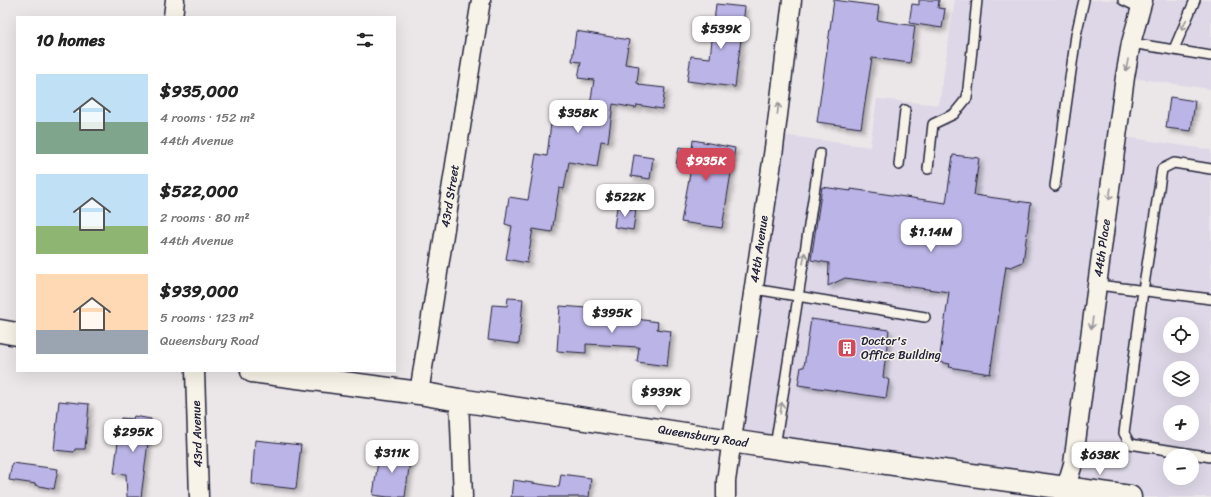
<!DOCTYPE html>
<html lang="en">
<head>
<meta charset="utf-8">
<style>
  body { margin:0; font-family:Sriracha,sans-serif; background:#f2f2f2; color:#222; height:100vh; display:flex; flex-direction:column; font-size:15px; white-space:nowrap }
  * { box-sizing:border-box; margin:0 }
  p { font-size:13px; color:#767676 }
  .icon { flex:none; width:22px; height:22px; fill:none; stroke:currentColor; stroke-width:2; stroke-linecap:round; stroke-linejoin:round }
  .map { position:relative; flex:1; overflow:hidden }
  .side { position:absolute; left:16px; top:16px; width:380px; height:356px; display:flex; flex-direction:column; background:#fff; border-radius:0px; box-shadow:0 4px 16px #0002 }
  .side>* { flex:none }
  .buttons { position:absolute; left:1163px; top:317px; display:grid; gap:8px }
  .buttons a { display:grid; place-items:center; width:36px; height:36px; border-radius:50%; background:#fff; box-shadow:0 4px 16px #0002; font-size:20px }
  .price { position:absolute; translate:-50% -34px; padding:0 9px; border-radius:8px; background:#fff; color:#222; font-size:13px; line-height:26px; filter:drop-shadow(0 1px 2px #0008) }
  .price::after { content:''; position:absolute; left:50%; top:24px; width:12px; height:9px; margin-left:-6px; background:inherit; clip-path:polygon(0 0,100% 0,50% 100%) }
  .price.on { background:#d1495b; color:#fff }
  ul { padding:0; list-style:none }
  li { display:flex; align-items:center; gap:12px; height:100px; padding:0 20px }
  li span { display:grid; place-items:center; flex:none; width:112px; height:80px; border-radius:0px; color:#555 }
  li>.icon { margin-inline-start:auto }
  span .icon { width:48px; height:48px; fill:#fffc; stroke-width:1 }
  li b { font-size:17px }
  h2 { display:flex; justify-content:space-between; align-items:center; height:48px; padding:0 20px; font-size:17px }
  .map>svg:first-child { display:block }
</style>
</head>
<body>
<div class="map">
<svg width="1211" height="497" viewBox="0 0 1211 497">
  <defs>
    <filter id="shadow"><feDropShadow dx="3.5" dy="3.5" stdDeviation="2" flood-color="#0004"/></filter>
  </defs>
  <rect width="100%" height="100%" fill="#ebe6e8"/>
  <filter id="ink" filterUnits="userSpaceOnUse"><feTurbulence type="fractalNoise" baseFrequency=".025" numOctaves="2"/><feDisplacementMap in="SourceGraphic" scale="8" xChannelSelector="R" yChannelSelector="G"/><feConvolveMatrix kernelMatrix="1 2 1 2 8 2 1 2 1" color-interpolation-filters="sRGB"/></filter>
  <g filter="url(#ink)">
    <path fill="#ddd7e7" fill-rule="evenodd" d="M955,0H1211V89L1126,77L1118,136L1211,150V497H1063L732,441L775,134L870,147L877,99L939,105ZM1170,324H1192V346H1170ZM1170,368H1192V390H1170ZM1170,412H1192V434H1170ZM1170,456H1192V478H1170Z"/>
    <path fill="#bbb4e6" stroke="#22223b" filter="url(#shadow)" d="M834,0L879,6L877,20L915,26L910,63L872,58L861,128L817,122Z
      M919,0H939L938,8L945,9L942,28L909,23L912,4L919,5Z
      M716,4L745,7L735,87L687,81L691,56L710,58Z
      M576,31L629,40L625,64L639,66L637,83L640,84L639,85L665,88L662,109L637,105L636,108L613,104L608,142L601,141L597,167L569,162L564,189L559,188L552,232L533,229L527,263L506,259L512,226L505,224L509,197L528,200L536,154L547,156L553,107L589,112L594,80L578,78L581,62L572,61Z
      M1170,97L1195,101L1191,131L1166,128Z
      M693,140L735,148L722,228L681,222L691,168L676,166L679,147L692,149Z
      M634,155L653,158L650,179L631,176Z
      M953,155L979,158L974,195L1031,203L1023,262L1011,267L1006,266L990,374L949,367L950,364L939,362L949,292L845,278L828,286L829,263L811,260L822,187L851,191V189L946,203Z
      M617,207L636,210L633,230L614,227Z
      M508,298L523,299L519,344L488,340L492,305L507,306Z
      M560,306L615,310V316L658,322L657,329L671,331L667,366L637,362L639,347L586,344V353L557,351Z
      M811,319L889,330L883,377L889,380L886,398L798,385L801,367H804Z
      M59,401L89,404L85,449H75L74,452L54,450Z
      M134,416L151,419L141,497H127L126,474L114,473L121,418L133,419Z
      M255,440L301,445L296,489L252,484Z
      M380,448L411,453L405,497H388L373,495Z
      M12,463L58,469L54,489L35,485L36,484L9,480Z
      M561,474L591,478L589,497H511L513,480L559,487Z"/>
    <g fill="none" stroke-linecap="round" stroke-linejoin="round">
      <g stroke="#22223b" stroke-width="12">
        <path id="lane" d="M1123,0L1140,8
          M1131,43L1211,56
          M1174,49L1195,0
          M899,165L905,110
          M928,169L933,124L954,114L967,98L977,0
          M1211,169L1174,163L1162,169L1143,291L1124,433L1130,444L1211,457
          M1055,186L1076,35L1084,0
          M1098,285L1211,299
          M754,289L925,317
          M775,447L820,154"/>
      </g>
      <g stroke="#22223b" stroke-width="21">
        <path id="street" d="M173,17L175,0
          M195,371L199,497
          M419,393L481,0
          M459,400L463,497
          M726,497V481L774,148L792,0
          M1063,497L1073,464L1125,77L1131,43L1143,0"/>
      </g>
      <g stroke="#22223b" stroke-width="25">
        <path id="secondary" d="M0,331L17,334
          M252,371L419,393L459,400L751,444L1130,497"/>
      </g>
      <use href="#lane" stroke="#f7f3e8" stroke-width="9"/>
      <use href="#street" stroke="#f7f3e8" stroke-width="18"/>
      <use href="#secondary" stroke="#f7f3e8" stroke-width="22"/>
    </g>
    <defs><path id="oneway-shaft" d="M-6 0H5M1.5-3L5.5 0L1.5 3" fill="none" stroke-width="1.6" stroke-linecap="round" stroke-linejoin="round"/></defs>
    <g stroke="#97959a">
      <use href="#oneway-shaft" transform="translate(1184 25) rotate(113)"/>
      <use href="#oneway-shaft" transform="translate(1127 65) rotate(100)"/>
      <use href="#oneway-shaft" transform="translate(778 109) rotate(-83)"/>
      <use href="#oneway-shaft" transform="translate(1110 194) rotate(98)"/>
      <use href="#oneway-shaft" transform="translate(804 258) rotate(-81)"/>
      <use href="#oneway-shaft" transform="translate(1092 323) rotate(98)"/>
      <use href="#oneway-shaft" transform="translate(781 408) rotate(-81)"/>
    </g>
  </g>
  <defs>
    <g id="building-square" transform="scale(1)"><rect x="-9" y="-9" width="18" height="18" rx="4" fill="#d1495b" stroke="#f7f3e8"/><path d="M-4-6H4V6H1V3H-1V6H-4ZM-2.5-4.3h1.7v1.8h-1.7ZM.8-4.3h1.7v1.8H.8ZM-2.5-1h1.7V.8h-1.7ZM.8-1h1.7V.8H.8Z" fill="#fff"/></g>
  </defs>
  <g fill-rule="evenodd">
    <use href="#building-square" x="847" y="348"/>
  </g>
  <g text-anchor="middle" stroke-width="3" stroke-linejoin="round" paint-order="stroke">
    <g font-size="12" fill="#22223b" stroke="#f7f3e8">
      <text transform="translate(450 196) rotate(-81)" y="4">43rd Street</text>
      <text transform="translate(1102 248) rotate(-82)" y="4">44th Place</text>
      <text transform="translate(759 249) rotate(-82)" y="4">44th Avenue</text>
      <text transform="translate(197 434) rotate(-92)" y="4">43rd Avenue</text>
      <text transform="translate(703 436) rotate(9)" y="4">Queensbury Road</text>
    </g>
    <g font-size="12" fill="#22223b" stroke="#f7f3e8" text-anchor="start">
      <text x="861" y="345">Doctor's<tspan x="861" dy="14">Office Building</tspan></text>
    </g>
  </g>
</svg>
<div class="buttons">
<a><svg class="icon" aria-label="locate" viewBox="0 0 24 24"><circle cx="12" cy="12" r="6"/><path d="M12 2v4M12 18v4M2 12h4M18 12h4"/></svg></a>
<a><svg class="icon" aria-label="layers" viewBox="0 0 24 24"><path d="M12 4l9 5-9 5-9-5zM3 14l9 5 9-5"/></svg></a>
<a>+</a>
<a>−</a>
</div>
<b class="price" style="left:721px;top:50px">$539K</b>
<b class="price" style="left:578px;top:134px">$358K</b>
<b class="price on" style="left:706px;top:182px">$935K</b>
<b class="price" style="left:625px;top:218px">$522K</b>
<b class="price" style="left:931px;top:253px">$1.14M</b>
<b class="price" style="left:612px;top:334px">$395K</b>
<b class="price" style="left:661px;top:413px">$939K</b>
<b class="price" style="left:133px;top:453px">$295K</b>
<b class="price" style="left:392px;top:474px">$311K</b>
<b class="price" style="left:1100px;top:476px">$638K</b>
<section class="side">
<h2>10 homes<svg class="icon" aria-label="filters" viewBox="0 0 24 24"><path d="M4 7h16M4 17h16"/><circle cx="9" cy="7" r="2"/><circle cx="15" cy="17" r="2"/></svg></h2>
<ul>
<li><span style="background:linear-gradient(#bfe0f5 60%,#7fa58c 0)"><svg class="icon" aria-label="home" viewBox="0 0 24 24"><path d="M3 11l9-7 9 7M6 9v11h12V9"/></svg></span><div><b>$935,000</b><p>4 rooms · 152 m²</p><p>44th Avenue</p></div></li>
<li><span style="background:linear-gradient(#bfe0f5 65%,#8fb573 0)"><svg class="icon" aria-label="home" viewBox="0 0 24 24"><path d="M3 11l9-7 9 7M6 9v11h12V9"/></svg></span><div><b>$522,000</b><p>2 rooms · 80 m²</p><p>44th Avenue</p></div></li>
<li><span style="background:linear-gradient(#ffd9b3 70%,#9aa5b1 0)"><svg class="icon" aria-label="home" viewBox="0 0 24 24"><path d="M3 11l9-7 9 7M6 9v11h12V9"/></svg></span><div><b>$939,000</b><p>5 rooms · 123 m²</p><p>Queensbury Road</p></div></li>
</ul>
</section>
</div>
</body>
</html>
